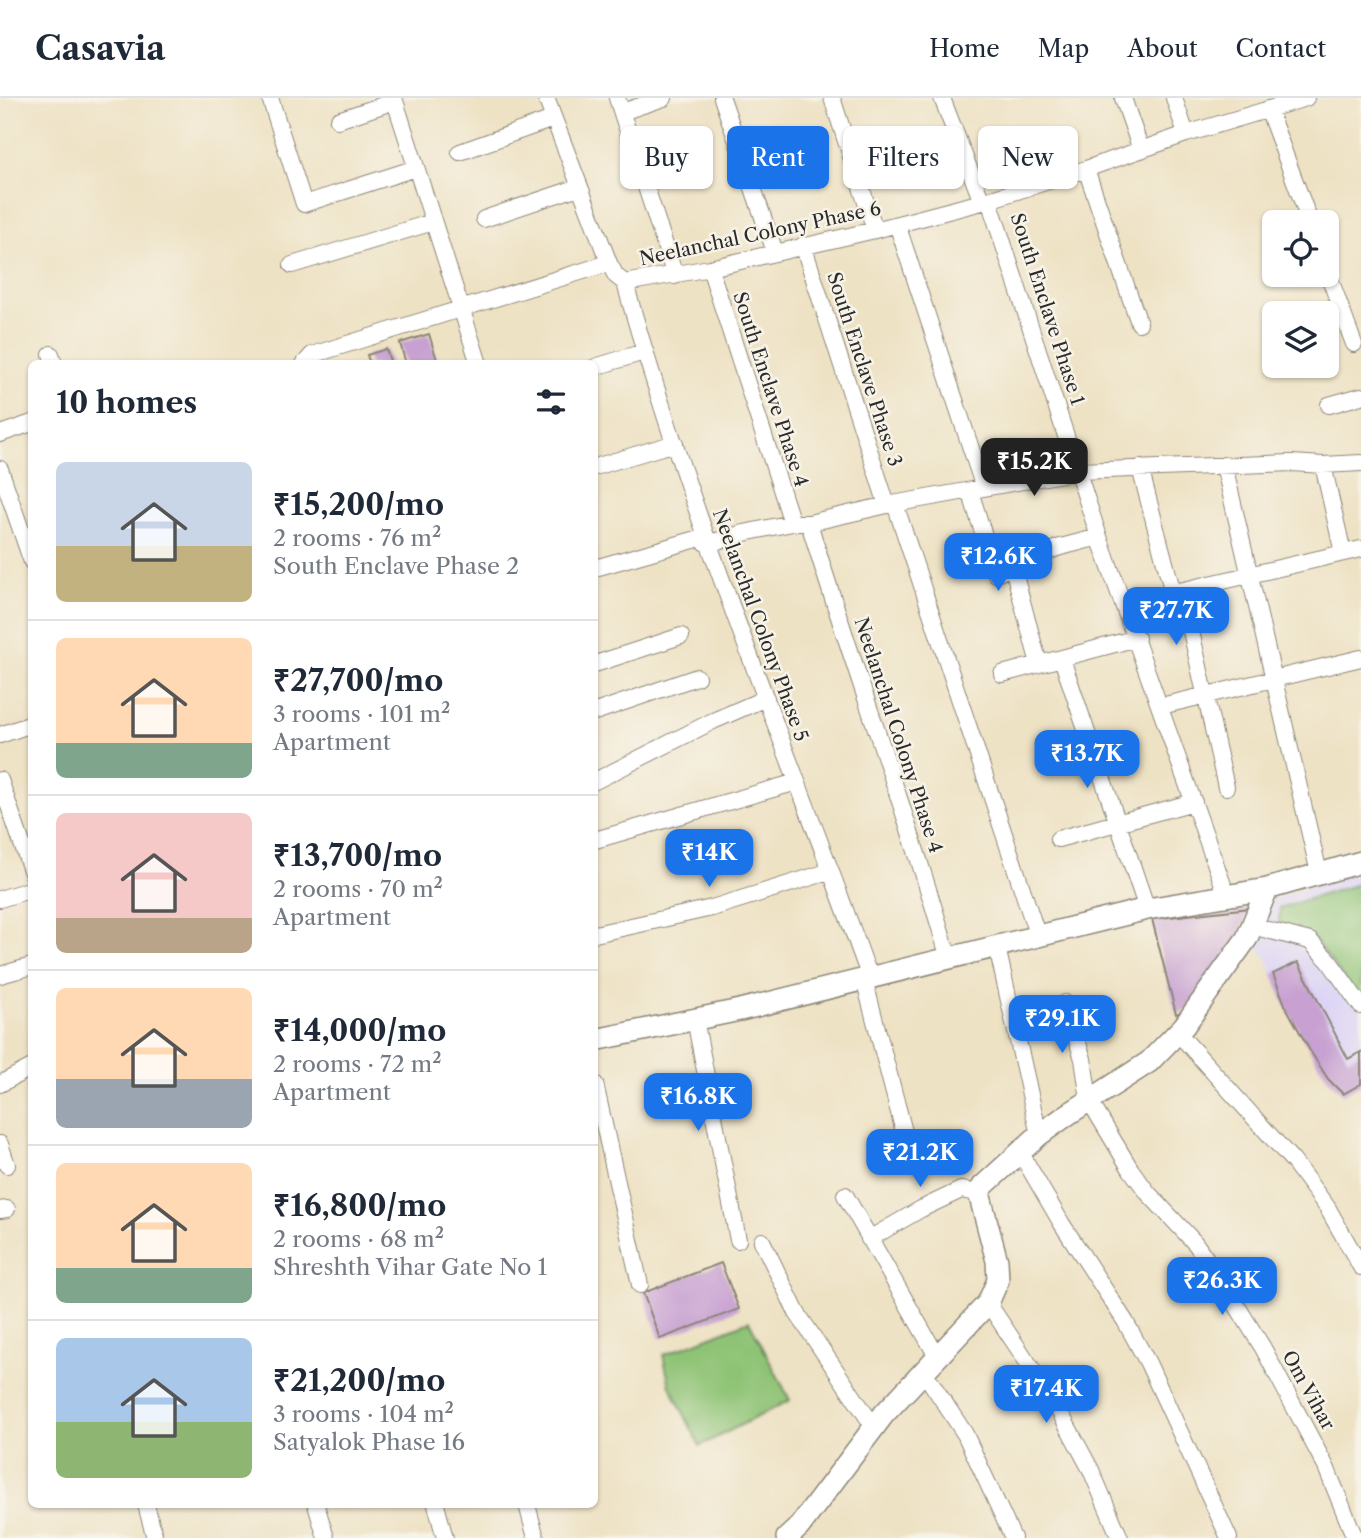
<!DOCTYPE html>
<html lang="en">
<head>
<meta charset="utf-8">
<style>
  body { margin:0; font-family:"Libre Caslon Text",serif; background:#f6f6f7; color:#1f2937; height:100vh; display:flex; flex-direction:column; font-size:26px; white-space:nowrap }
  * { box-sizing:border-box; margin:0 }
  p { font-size:23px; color:#747a83 }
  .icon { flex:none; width:38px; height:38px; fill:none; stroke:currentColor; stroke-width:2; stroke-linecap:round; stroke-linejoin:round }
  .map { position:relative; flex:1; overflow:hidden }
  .drawer { position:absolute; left:28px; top:262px; width:570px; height:1148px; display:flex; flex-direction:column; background:#fff; border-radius:10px; box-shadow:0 2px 5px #0004 }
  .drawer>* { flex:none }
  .banner { position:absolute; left:620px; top:28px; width:635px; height:63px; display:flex; gap:14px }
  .fabs { position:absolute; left:1262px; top:112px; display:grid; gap:14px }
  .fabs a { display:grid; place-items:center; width:77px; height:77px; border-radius:10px; background:#fff; box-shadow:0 2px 5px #0004; font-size:35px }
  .price { position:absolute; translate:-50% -60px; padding:0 16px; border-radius:14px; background:#1a73e8; color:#fff; font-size:23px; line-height:46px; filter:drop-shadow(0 2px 4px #0008) }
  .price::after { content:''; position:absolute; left:50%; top:42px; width:21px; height:16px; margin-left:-10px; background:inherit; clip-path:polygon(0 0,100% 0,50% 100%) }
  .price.on { background:#222; color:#fff }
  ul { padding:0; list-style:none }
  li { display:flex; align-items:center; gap:21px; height:175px; padding:0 28px }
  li+li { border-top:2px solid #e0e1e3 }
  li span { display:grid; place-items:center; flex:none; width:196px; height:140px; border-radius:10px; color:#555 }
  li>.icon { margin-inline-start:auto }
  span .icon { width:84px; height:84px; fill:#fffc; stroke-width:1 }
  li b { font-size:30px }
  h2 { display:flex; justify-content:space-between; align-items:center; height:84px; padding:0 28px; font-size:30px }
  .pill { padding:0 24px; border-radius:10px; background:#fff; box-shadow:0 2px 5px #0004; font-size:24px; line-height:63px }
  .pill.on { background:#1a73e8; color:#fff }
  header { display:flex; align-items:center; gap:42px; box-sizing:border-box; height:98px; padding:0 35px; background:#fff; border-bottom:2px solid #e0e1e3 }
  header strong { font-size:33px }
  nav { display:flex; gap:38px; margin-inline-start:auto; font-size:24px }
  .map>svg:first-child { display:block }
</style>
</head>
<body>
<header>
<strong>Casavia</strong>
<nav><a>Home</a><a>Map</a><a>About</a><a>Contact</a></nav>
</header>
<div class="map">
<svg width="1361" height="1440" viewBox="0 0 1361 1440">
  <rect width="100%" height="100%" fill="#f7f3e8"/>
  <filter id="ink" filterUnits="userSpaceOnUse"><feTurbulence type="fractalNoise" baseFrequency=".0143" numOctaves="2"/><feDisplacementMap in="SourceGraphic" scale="14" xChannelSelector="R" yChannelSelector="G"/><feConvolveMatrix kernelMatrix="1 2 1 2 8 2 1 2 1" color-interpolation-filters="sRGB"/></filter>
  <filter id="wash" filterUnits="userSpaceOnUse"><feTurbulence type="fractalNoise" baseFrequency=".00686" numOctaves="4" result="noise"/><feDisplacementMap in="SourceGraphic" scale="28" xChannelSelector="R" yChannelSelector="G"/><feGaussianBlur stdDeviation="1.57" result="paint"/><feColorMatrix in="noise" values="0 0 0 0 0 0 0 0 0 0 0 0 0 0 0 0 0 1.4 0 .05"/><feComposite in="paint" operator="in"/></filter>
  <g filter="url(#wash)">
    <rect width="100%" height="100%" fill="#eee2c4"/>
    <path fill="#ddd5f6" d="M1361,772V986L1343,996L1328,981L1286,909L1267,861L1253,843L1265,830L1268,823L1263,819L1269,802Z"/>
    <path fill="#8ec375" stroke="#5c7750" stroke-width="2" d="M1361,785V904L1313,839L1279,827L1280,810Z
      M749,1223L790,1302L700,1348L670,1288L663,1257Z"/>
    <g id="blocks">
      <path fill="#c8a1d2" d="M429,236L437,262L423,266H406L400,245Z
        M386,251L391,266H370L367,257Z
        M1250,810L1238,840L1187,912L1176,916L1152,821Z
        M1298,864L1348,961L1361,954V986L1343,996L1328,981L1309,951L1286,909L1273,876Z
        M721,1165L739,1211L660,1241L643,1195Z"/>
    </g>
  </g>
  <g filter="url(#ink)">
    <use href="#blocks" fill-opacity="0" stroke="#8c8678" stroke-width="2"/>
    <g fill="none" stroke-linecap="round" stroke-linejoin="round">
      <g stroke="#8c8678" stroke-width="18">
        <path id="minor" d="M270,0L304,106L416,70
          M394,0L479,266
          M546,0L609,165
          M617,0L675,178
          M722,0L775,154
          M832,0L875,132
          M942,0L982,104
          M1123,0L1141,52
          M1174,0L1186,36
          M1268,11L1310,124
          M622,14L664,0
          M338,22L395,3
          M460,54L553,21
          M1086,71L1139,225
          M989,102L1099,439L1227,798
          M484,121L579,89
          M897,126L984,390
          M803,147L887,407
          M292,167L433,124
          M710,170L792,425
          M1326,170L1354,246
          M625,185C691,422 787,649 870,880
          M51,256L54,266
          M304,266L312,257L609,165L616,178L625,185L710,170L875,132L982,104L1086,71L1186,36L1306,0
          M595,269L644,254
          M1329,307L1361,298
          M0,336L32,325
          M1224,367L1319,775
          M1323,367L1343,455
          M595,369L675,345
          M1140,370L1173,495
          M0,371L32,464
          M970,393L996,476L1057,450L1099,439
          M895,406L1038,839
          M809,425C854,572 907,714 949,861
          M707,446L744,435L792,425H809L887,407L1079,373L1292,365L1323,367L1361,365
          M595,470L704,439
          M1013,470L1039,566
          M1182,493L1226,689
          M1124,506L1361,451
          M1062,561L1147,811
          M595,566L681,538
          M1002,576L1137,540
          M1161,608L1361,560
          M595,614L697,579
          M0,637L32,626
          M0,682L32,775
          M595,683L713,623L766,600
          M1058,741L1194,704
          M595,742L797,684
          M0,801L32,791
          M1252,828L1310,843L1329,863L1361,908
          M595,836L712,810L831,773
          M997,849L1039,1037
          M0,877L32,868
          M864,881L908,1049
          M1065,905L1083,961L1089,1002L1131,1072L1148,1095L1195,1145L1219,1179L1263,1250L1326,1369L1355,1440
          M695,921L738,1142
          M1178,935L1293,1063L1327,1109L1361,1169
          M0,986L32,969
          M595,986L640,1187
          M0,1046L7,1067
          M1020,1054L1062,1126L1125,1223L1148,1265L1229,1440
          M845,1097L938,1260
          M0,1112L7,1111
          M869,1141L921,1111L961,1092L979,1095
          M762,1143L797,1215L874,1329
          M988,1205L1056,1307L1091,1372L1120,1440
          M924,1274L965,1336L1013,1440
          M146,1407L155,1440
          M316,1407L326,1440
          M436,1407L445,1440
          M527,1407L536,1440"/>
      </g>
      <g stroke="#8c8678" stroke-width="24">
        <path id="tertiary" d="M595,942L740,912L1147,811L1267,791L1361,764
          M787,1440L799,1429L884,1316L988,1205L998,1182L997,1163L979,1095L983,1088L1039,1037L1067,1017L1149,964L1184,928L1247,840L1267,791"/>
      </g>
      <use href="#minor" stroke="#fff" stroke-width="16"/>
      <use href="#tertiary" stroke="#fff" stroke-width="21"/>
    </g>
  </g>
  <g text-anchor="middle" stroke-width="5" stroke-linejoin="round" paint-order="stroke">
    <g font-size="19" fill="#2b2b2b" stroke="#f7f3e8">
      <text transform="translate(760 135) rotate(-12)" y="7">Neelanchal Colony Phase 6</text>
      <text transform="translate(1048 211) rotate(72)" y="7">South Enclave Phase 1</text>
      <text transform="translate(865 271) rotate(72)" y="7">South Enclave Phase 3</text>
      <text transform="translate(771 291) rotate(72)" y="7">South Enclave Phase 4</text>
      <text transform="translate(761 527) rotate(70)" y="7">Neelanchal Colony Phase 5</text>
      <text transform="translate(899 637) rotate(72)" y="7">Neelanchal Colony Phase 4</text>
      <text transform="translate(1309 1292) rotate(61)" y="7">Om Vihar</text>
    </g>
  </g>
</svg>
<div class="fabs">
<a><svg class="icon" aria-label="locate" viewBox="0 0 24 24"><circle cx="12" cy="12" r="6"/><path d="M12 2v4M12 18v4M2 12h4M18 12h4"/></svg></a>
<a><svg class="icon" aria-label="layers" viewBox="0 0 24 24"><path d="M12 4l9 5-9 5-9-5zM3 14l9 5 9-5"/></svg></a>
</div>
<b class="price on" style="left:1034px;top:400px">₹15.2K</b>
<b class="price" style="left:998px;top:495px">₹12.6K</b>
<b class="price" style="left:1176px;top:549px">₹27.7K</b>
<b class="price" style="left:1087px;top:692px">₹13.7K</b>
<b class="price" style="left:709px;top:791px">₹14K</b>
<b class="price" style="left:1062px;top:957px">₹29.1K</b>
<b class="price" style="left:698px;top:1035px">₹16.8K</b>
<b class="price" style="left:920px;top:1091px">₹21.2K</b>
<b class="price" style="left:1222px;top:1219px">₹26.3K</b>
<b class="price" style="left:1046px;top:1327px">₹17.4K</b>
<div class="banner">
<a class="pill">Buy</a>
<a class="pill on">Rent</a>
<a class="pill">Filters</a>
<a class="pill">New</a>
</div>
<section class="drawer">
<h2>10 homes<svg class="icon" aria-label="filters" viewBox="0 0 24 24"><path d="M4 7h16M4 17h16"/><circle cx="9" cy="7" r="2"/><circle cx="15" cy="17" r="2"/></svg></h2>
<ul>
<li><span style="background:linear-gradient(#c9d6e8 60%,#c2b280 0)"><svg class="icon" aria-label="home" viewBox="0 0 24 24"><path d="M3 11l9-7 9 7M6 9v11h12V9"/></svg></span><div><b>₹15,200/mo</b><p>2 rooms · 76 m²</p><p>South Enclave Phase 2</p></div></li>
<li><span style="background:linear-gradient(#ffd9b3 75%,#7fa58c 0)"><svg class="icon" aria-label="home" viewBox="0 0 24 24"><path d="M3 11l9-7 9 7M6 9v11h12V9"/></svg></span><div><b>₹27,700/mo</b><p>3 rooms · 101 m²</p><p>Apartment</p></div></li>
<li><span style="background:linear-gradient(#f6c9c9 75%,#b9a48a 0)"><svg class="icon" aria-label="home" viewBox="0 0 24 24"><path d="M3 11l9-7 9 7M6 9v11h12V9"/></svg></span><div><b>₹13,700/mo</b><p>2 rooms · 70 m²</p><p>Apartment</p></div></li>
<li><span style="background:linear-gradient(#ffd9b3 65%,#9aa5b1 0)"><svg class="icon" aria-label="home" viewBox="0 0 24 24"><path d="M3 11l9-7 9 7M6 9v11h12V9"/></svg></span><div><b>₹14,000/mo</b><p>2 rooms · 72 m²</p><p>Apartment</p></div></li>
<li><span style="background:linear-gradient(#ffd9b3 75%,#7fa58c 0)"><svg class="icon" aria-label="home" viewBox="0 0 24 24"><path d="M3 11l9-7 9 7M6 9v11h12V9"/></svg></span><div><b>₹16,800/mo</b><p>2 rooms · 68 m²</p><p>Shreshth Vihar Gate No 1</p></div></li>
<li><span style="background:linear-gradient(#a9c7e8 60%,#8fb573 0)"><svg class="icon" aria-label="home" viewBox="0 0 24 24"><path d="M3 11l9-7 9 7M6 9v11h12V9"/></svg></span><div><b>₹21,200/mo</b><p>3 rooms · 104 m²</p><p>Satyalok Phase 16</p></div></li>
</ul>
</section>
</div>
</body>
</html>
